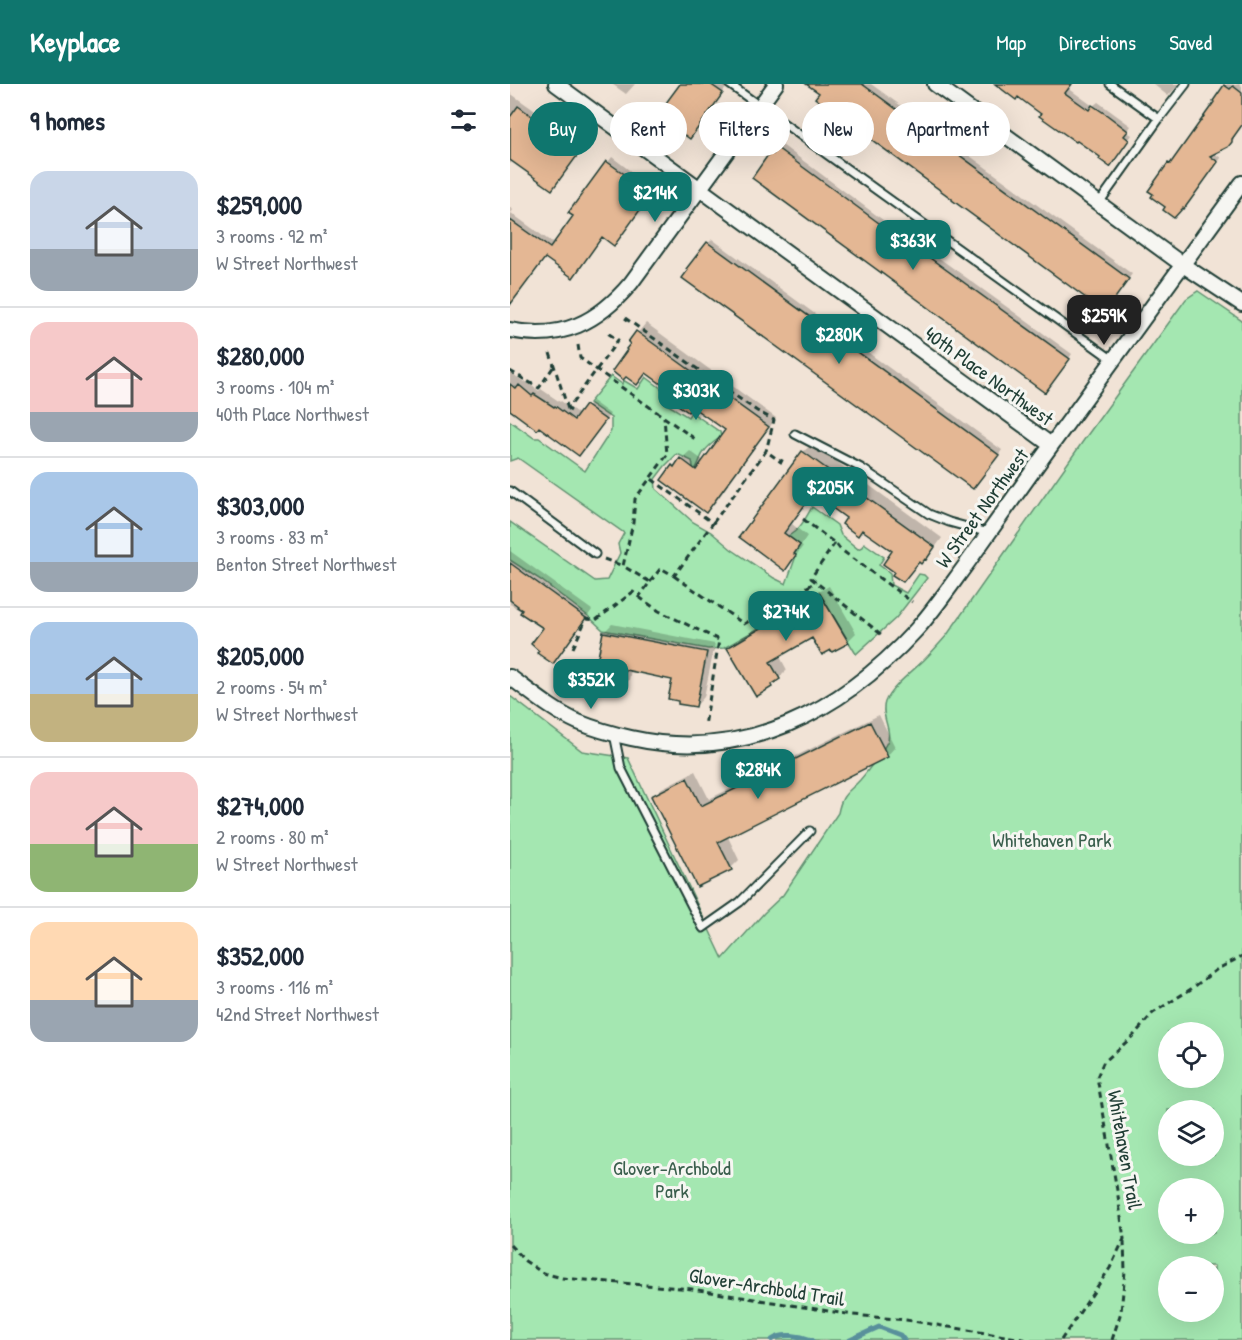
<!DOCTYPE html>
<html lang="en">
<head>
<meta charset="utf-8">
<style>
  body { margin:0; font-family:"Patrick Hand",sans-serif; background:#f6f6f7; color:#1f2937; height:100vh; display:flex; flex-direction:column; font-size:22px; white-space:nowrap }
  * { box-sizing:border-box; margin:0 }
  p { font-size:20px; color:#747a83 }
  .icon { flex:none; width:33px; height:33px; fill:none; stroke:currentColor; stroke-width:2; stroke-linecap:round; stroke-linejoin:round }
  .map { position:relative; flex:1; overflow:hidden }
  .sheet { display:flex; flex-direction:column; background:#fff; width:510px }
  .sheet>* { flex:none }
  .hud { position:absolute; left:18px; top:18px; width:570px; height:54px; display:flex; gap:12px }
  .buttons { position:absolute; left:648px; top:938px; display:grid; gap:12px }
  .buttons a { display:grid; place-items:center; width:66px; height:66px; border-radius:50%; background:#fff; box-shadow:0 6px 24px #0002; font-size:30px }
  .price { position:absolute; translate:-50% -51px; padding:0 14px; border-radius:12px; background:#0f766e; color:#fff; font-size:20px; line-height:39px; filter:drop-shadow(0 2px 3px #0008) }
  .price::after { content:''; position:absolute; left:50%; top:36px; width:18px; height:14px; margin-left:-9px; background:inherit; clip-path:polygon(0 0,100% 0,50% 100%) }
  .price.current { background:#222; color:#fff }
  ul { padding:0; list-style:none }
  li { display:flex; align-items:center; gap:18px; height:150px; padding:0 30px }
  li+li { border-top:2px solid #e0e1e3 }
  li span { display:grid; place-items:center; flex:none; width:168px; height:120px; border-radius:18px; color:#555 }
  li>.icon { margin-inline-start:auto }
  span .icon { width:72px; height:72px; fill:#fffc; stroke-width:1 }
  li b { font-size:26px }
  h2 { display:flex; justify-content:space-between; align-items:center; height:72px; padding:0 30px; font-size:26px }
  .tag { padding:0 21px; border-radius:27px; background:#fff; box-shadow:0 6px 24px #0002; font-size:21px; line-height:54px }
  .tag.current { background:#0f766e; color:#fff }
  header { display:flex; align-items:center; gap:36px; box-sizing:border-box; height:84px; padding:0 30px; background:#0f766e; color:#fff }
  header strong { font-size:28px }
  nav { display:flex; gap:33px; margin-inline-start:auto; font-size:21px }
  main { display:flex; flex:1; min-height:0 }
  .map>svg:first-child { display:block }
</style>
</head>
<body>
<header>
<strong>Keyplace</strong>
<nav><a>Map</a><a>Directions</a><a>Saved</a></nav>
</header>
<main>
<section class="sheet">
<h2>9 homes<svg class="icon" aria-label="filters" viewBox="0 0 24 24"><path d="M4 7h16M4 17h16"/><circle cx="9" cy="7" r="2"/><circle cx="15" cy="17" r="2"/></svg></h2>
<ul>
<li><span style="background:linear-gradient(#c9d6e8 65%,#9aa5b1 0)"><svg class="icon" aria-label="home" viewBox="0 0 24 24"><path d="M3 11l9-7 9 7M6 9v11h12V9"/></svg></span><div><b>$259,000</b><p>3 rooms · 92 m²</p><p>W Street Northwest</p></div></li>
<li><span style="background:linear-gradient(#f6c9c9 75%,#9aa5b1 0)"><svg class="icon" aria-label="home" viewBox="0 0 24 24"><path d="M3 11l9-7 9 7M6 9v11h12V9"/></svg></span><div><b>$280,000</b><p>3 rooms · 104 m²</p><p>40th Place Northwest</p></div></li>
<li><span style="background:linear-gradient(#a9c7e8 75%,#9aa5b1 0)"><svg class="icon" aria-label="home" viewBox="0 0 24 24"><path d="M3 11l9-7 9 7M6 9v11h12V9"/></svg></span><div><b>$303,000</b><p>3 rooms · 83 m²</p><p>Benton Street Northwest</p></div></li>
<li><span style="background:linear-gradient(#a9c7e8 60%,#c2b280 0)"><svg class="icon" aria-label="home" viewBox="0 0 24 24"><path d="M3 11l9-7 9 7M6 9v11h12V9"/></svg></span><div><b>$205,000</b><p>2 rooms · 54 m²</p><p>W Street Northwest</p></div></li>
<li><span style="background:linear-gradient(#f6c9c9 60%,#8fb573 0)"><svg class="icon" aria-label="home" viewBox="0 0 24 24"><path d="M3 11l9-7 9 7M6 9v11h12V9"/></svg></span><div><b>$274,000</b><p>2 rooms · 80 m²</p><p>W Street Northwest</p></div></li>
<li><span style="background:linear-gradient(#ffd9b3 65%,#9aa5b1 0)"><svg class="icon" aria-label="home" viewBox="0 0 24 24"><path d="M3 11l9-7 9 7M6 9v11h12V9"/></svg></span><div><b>$352,000</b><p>3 rooms · 116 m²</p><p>42nd Street Northwest</p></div></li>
</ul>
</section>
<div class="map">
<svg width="732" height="1256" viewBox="0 0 732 1256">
  <rect width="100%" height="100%" fill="#f1e3d6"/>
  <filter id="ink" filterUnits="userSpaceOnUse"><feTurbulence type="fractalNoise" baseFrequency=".0167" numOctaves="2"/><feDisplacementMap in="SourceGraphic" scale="12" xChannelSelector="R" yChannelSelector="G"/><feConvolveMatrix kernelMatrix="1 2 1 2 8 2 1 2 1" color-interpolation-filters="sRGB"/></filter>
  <g filter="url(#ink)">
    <path fill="#a4e7b1" stroke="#629272" stroke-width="1.5" fill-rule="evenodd" d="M688,207L732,237V1256H0V612L72,667L118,674L213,875L254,829L273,811L328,729C332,709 338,709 350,696C357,688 373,667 377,658C383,647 370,632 375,618C380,604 404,586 415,575C423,567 430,559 437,551L576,353L676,215ZM658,948H704V993H658ZM658,1026H704V1071H658ZM658,1104H704V1149H658ZM658,1182H704V1227H658Z
      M101,292L112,300L113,296L128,305L136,293L160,311L155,319L178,333L181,328L210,348L211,353C205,357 198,362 194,368C190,373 189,381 184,387L182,377L167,370L155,382L145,395L146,405L183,438L201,448L221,465L264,494L276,500L286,472L284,470L290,461L278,452C290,446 295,435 302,423L327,441L331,451L348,465L352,463L354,459L374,473L369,481L380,489L381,501L396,509L409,490L414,491L417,494L386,534L346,570L309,508L304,513L214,564L198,565L93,546L78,532L31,496L0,476V438L85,497L97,496L110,469L108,460L114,449L8,374L0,377V337L24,354H29L75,387L101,347V334L79,319Z"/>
    <path fill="#0003" d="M102,0H125L116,10Z
      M172,0H210L216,4L183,49Z
      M307,0H361L622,190L598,222L311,8Z
      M487,0H561L558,4L583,22L588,18L621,42L617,48L622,51L603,77L592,73L508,12Z
      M643,0H669L658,12Z
      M717,0L725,1L729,0L732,2V40L725,50V53L722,58L718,62L704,69L711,74L678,120L658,123L645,110L640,106L660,80L664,76Z
      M0,9L52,46L57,40L78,56L46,100L3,76L0,80Z
      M272,61L377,139L410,162L411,161L562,270L539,303L261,69L265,65L267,66Z
      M102,73L135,98L137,96L146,103L108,156L93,152L35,172L0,204V123L3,126L1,129L44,160L65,132L60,129Z
      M202,155L492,366L467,400L178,185Z
      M136,239L266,334L205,419L196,427L163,382L180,367L194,377L217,346L137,288L127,299L122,259L120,258Z
      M0,288L14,298L15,297L29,307L31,305L50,318L51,317L70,331L82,317L100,330L75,365L69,370L30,341L0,325Z
      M302,360L432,454L424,465L416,474L410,477L384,467L353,445L348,450L338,434L304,409L282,440L297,452L291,461L293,462L283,476L275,485L232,453L293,368Z
      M0,467L82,526L50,571L43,578L35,543L0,520Z
      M319,502L346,549L338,557L302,552L269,571L277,586L261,602L219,564L227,556Z
      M102,540L205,560L194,613L186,622L164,594L121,586L119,596L110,604L103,603L100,605L94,548Z
      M369,631L385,663L377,672L217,751L229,776L221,784L143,712L152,704L185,687L199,715Z"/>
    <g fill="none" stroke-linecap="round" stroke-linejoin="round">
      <path stroke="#59909b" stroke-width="5" d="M262,1256C272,1248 291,1252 302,1256
        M340,1256L369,1243L390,1251L394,1256"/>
    </g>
    <path fill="#e4b794" stroke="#1f3d34" stroke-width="1.5" d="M170,0H200L213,9L180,55L147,31Z
      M296,0H352L619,195L595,228L442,116V115L305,14L309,9Z
      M485,0H562L555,9L579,26L582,21L597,31L618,47L614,52L619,56L600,83L589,75L590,73L567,57L566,58L529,32L531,30L520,22L508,13L506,16Z
      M714,1L720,5L723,2L732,9V41L722,55V58L718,63L700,72L708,78L674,125L673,124L664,134L653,126L655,123L641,113L643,110L638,107L658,79L660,80L704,18L703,17Z
      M8,22L47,50L52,44L75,61L42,106L0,76V33Z
      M267,64L373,142L405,165L406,164L560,275L535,309L242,94L260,68L263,70Z
      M96,77L130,101L131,100L143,108L104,162L92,153L63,194L35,174L0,221V136L40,164L63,132L58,129Z
      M197,158L489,371L463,405L172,194L178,186L176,185Z
      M126,247L259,343L196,429L151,396L162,381L164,383L170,374L186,386L215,346L182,323L178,328L161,316L165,310L136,289L127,301L116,293L113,296L102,287L117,266L116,265L120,260L118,258Z
      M0,300L6,305L9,301L22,312L24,310L44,323L45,322L64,336L75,321L96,336L69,372L29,343L27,346L0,326Z
      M292,367L425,463L416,476L415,475L411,480L409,478L393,498L382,491L384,488L373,480L382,467L352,446L348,452L332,440L336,434L303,410L274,449L290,461L284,470L286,471L275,487L229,453Z
      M0,479L76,534L43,580L27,569L29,567L21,560L33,544L10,529L12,526L7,523L8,522L0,516Z
      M310,510L339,559L322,568L321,566L312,571L302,554L260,578L270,595L261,601L262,603L246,613L217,564Z
      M93,548L197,568L186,623L168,620V617L158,615L162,596L115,586L111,606L101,604V607L82,603Z
      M360,638L378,673L208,758L222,786L187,803L141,712L177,694L191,722Z"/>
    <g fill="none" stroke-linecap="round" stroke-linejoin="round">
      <g stroke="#1f3d34" stroke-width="11">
        <path id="lane" d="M219,0L603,276
          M600,0L649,35
          M589,119L649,35L676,0
          M285,350L351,384L419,430L439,438L479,449
          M0,407L85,470
          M104,650L111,684L193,844L230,818L300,747"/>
      </g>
      <g stroke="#1f3d34" stroke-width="18">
        <path id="street" d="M46,0L541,361
          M425,0L673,181L732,220
          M0,246C52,257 88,238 121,199L266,0
          M0,593C22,609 43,627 68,638C85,645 103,650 121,654C234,679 331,628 406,546C425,525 441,501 458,478C483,443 507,409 532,374C598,283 665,191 732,99"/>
      </g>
      <path stroke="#1f3d34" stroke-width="3" stroke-dasharray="6 4.5" stroke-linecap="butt" d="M115,234L247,327L264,336L256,367
        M68,261L70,274L185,355
        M40,269L58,325
        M0,287L29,304L44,282
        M61,327L58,325L108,256L96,248
        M293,435L327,461L330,465L402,518
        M203,439L256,367L271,378L273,374
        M325,459L301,494L372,551
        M94,475L113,482L123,439L125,415L157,371L154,333
        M164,492L234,540L306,498
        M140,498L151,484L164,492L203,439L140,394
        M129,513L149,527L209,556L195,642
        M63,564L76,535L86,536L123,508L129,513L140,498L113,482
        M0,1161L15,1177L33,1189L52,1194L182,1205L343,1231L396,1236L519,1256
        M551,1256L600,1184L614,1155L608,1112L587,993L593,979L624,951L643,929L681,905L706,886L732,872
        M602,1256L611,1228L615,1187L614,1157"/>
      <use href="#lane" stroke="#f6f6f2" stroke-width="7"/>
      <use href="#street" stroke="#f6f6f2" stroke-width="14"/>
    </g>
  </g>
  <g text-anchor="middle" stroke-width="6" stroke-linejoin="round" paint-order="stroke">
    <g font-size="20" fill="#1f3d34" stroke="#f6f6f2">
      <text transform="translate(479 292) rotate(36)" y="7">40th Place Northwest</text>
      <text transform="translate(472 424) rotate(-54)" y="7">W Street Northwest</text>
      <text transform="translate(615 1066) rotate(80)" y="7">Whitehaven Trail</text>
      <text transform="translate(257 1203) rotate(9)" y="7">Glover-Archbold Trail</text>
    </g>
    <g font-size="20" fill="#3a5f4d" stroke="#f6f6f2">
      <text x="542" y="763">Whitehaven Park</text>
      <text x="162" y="1091">Glover-Archbold<tspan x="162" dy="23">Park</tspan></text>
    </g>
  </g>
</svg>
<div class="buttons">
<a><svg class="icon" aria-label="locate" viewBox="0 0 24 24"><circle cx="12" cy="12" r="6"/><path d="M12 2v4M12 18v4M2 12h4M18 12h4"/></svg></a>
<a><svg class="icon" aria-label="layers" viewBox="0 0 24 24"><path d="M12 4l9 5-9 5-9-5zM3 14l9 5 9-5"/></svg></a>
<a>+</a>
<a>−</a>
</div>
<b class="price" style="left:145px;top:139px">$214K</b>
<b class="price" style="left:403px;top:187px">$363K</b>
<b class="price current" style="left:594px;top:262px">$259K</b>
<b class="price" style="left:329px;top:281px">$280K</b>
<b class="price" style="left:186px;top:337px">$303K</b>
<b class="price" style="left:320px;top:434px">$205K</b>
<b class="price" style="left:276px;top:558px">$274K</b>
<b class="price" style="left:81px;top:626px">$352K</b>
<b class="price" style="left:248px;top:716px">$284K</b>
<div class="hud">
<a class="tag current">Buy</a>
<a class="tag">Rent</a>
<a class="tag">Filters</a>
<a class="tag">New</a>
<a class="tag">Apartment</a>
</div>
</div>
</main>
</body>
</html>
